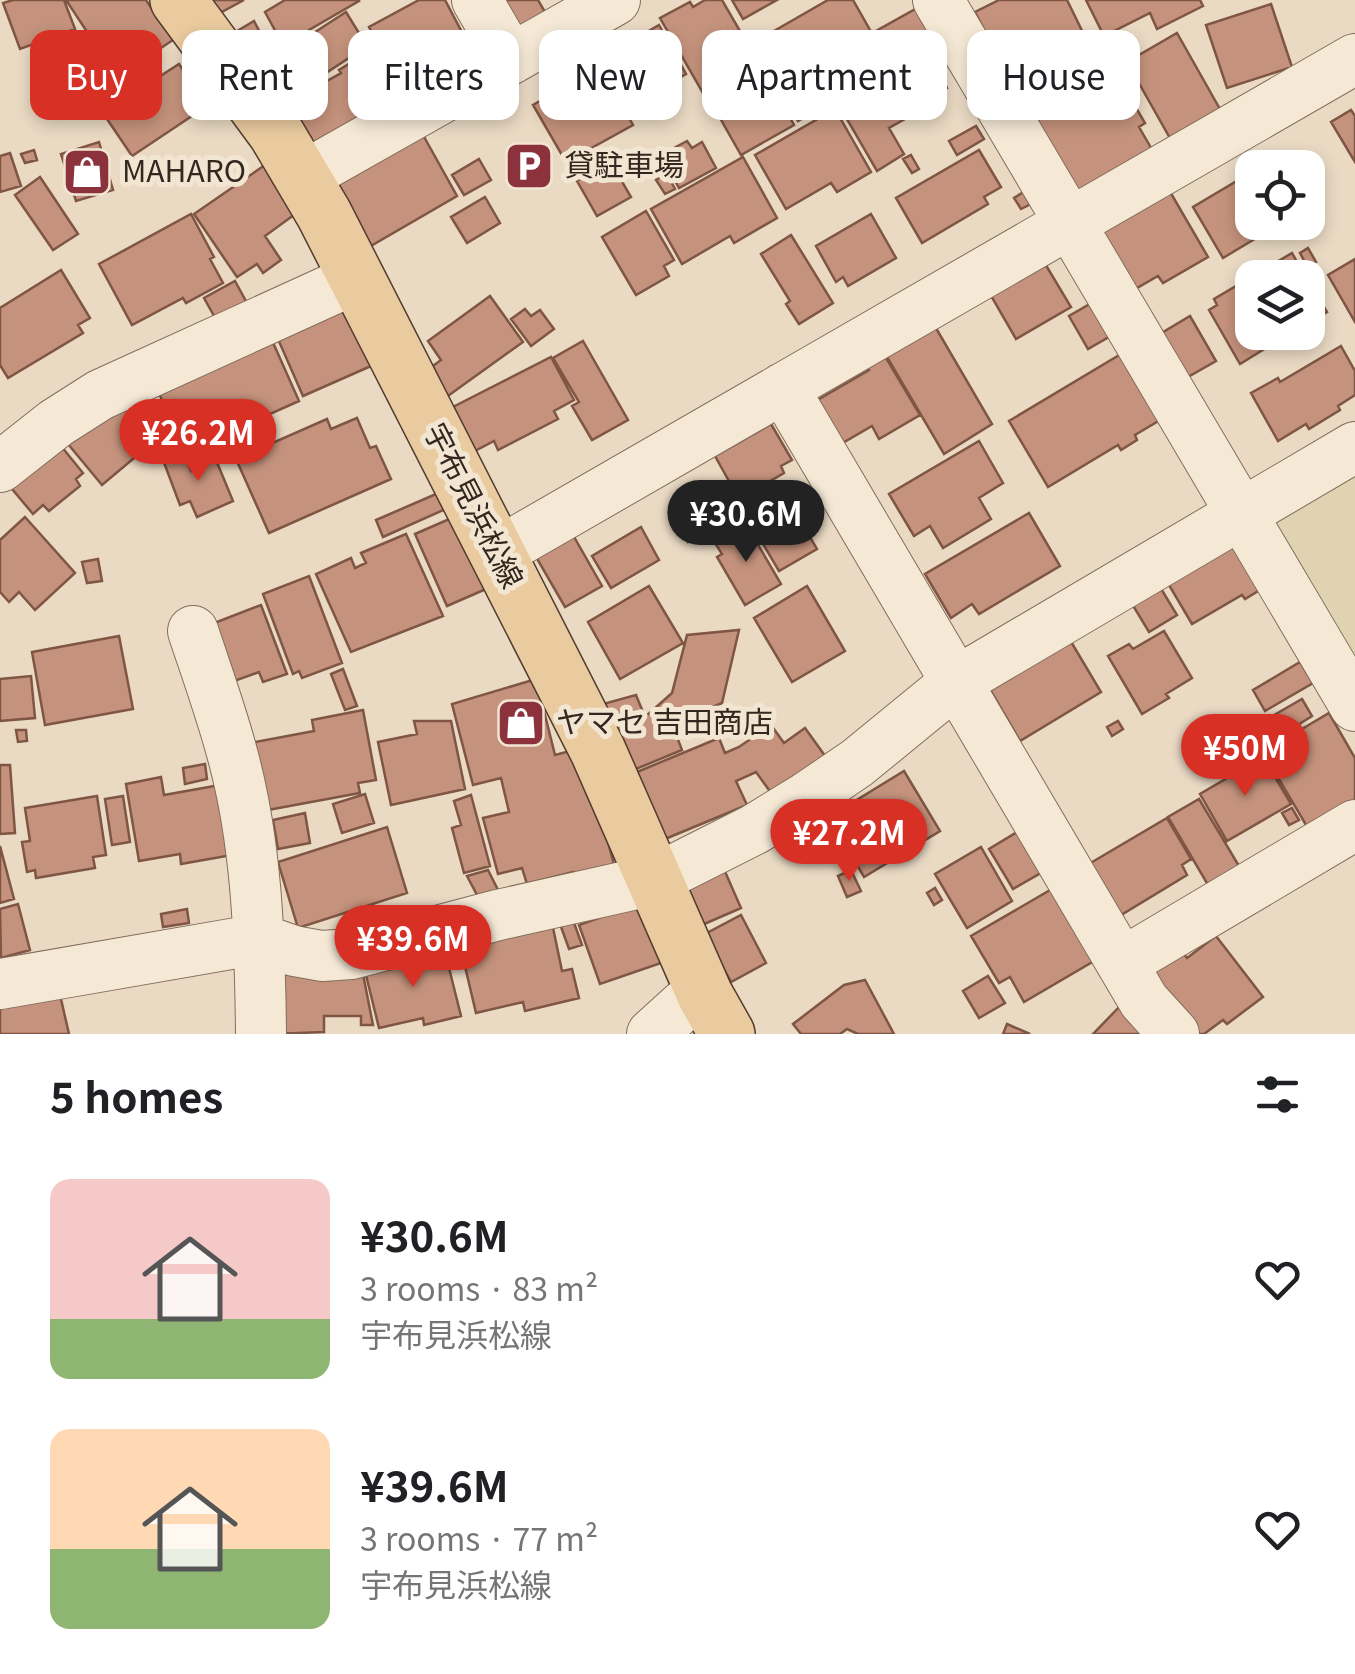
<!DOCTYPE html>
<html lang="en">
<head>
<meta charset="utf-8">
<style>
  body { margin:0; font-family:Georgia,"Noto Sans JP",serif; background:#f2f2f2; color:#202124; height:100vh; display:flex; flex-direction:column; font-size:38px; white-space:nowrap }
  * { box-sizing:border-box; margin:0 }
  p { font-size:32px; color:#757577 }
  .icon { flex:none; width:55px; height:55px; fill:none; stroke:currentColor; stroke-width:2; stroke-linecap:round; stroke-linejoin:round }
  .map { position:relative; height:1034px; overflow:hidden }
  .panel { display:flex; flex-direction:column; background:#fff; flex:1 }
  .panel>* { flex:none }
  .top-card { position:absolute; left:30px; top:30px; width:1295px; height:90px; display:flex; gap:20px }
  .tools { position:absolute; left:1235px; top:150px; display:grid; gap:20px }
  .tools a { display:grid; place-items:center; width:90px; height:90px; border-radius:20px; background:#fff; box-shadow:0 5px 15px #0003; font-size:50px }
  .price { position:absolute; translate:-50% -85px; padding:0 22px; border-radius:35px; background:#d93025; color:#fff; font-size:32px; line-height:65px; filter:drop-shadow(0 2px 5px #0008) }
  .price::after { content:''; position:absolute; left:50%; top:60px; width:30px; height:22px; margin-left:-15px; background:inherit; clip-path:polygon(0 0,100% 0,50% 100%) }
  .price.current { background:#222; color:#fff }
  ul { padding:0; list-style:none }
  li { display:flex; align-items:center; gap:30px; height:250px; padding:0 50px }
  li span { display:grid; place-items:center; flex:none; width:280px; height:200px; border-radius:20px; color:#555 }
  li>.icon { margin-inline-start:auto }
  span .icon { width:120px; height:120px; fill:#fffc; stroke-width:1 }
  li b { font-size:42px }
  h2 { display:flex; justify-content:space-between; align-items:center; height:120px; padding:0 50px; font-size:42px }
  .chip { padding:0 35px; border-radius:20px; background:#fff; box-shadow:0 5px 15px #0003; font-size:35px; line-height:90px }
  .chip.current { background:#d93025; color:#fff }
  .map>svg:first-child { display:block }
</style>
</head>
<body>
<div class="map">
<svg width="1355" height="1034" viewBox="0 0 1355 1034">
  <rect width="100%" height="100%" fill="#eadac4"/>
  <path fill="#dfd3b2" d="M1355,467V670L1262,522Z"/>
  <path fill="#c5937d" stroke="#7f5544" stroke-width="2.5" d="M13,0H64L75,29L20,49L3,3Z
    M66,0H146L173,40L117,77Z
    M210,0H244L218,14Z
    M285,0H358L359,1L283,45L265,12Z
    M419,0H445L465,38L396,76L369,27Z
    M487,0H538L545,12L506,34Z
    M705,0H722L766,76L711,107L660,18L690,2L693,7Z
    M732,0H777L743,19Z
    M828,0H853L891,67L798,121L753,43Z
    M999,0H1067L1089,45L1012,85L975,12Z
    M1086,0H1200L1203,6L1157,29L1150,13L1104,36Z
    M1271,4L1292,67L1227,88L1206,25Z
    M919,7L938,39L895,64L876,31Z
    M346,12L367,46L297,92L275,58Z
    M254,21L264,40L244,51L234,33Z
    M659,25L686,74L629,107L601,59Z
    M1177,33L1225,118L1175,147L1127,62Z
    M938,43L948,60L936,67L947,88L935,95L937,101L889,128L904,154L877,171L837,102Z
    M367,53L395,102L314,148L288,103L341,73L339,70Z
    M590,62L605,88L610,85L633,125L566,162L533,105L554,93L549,85Z
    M179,64L207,106L132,156L103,113Z
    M1121,82L1145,123L1139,127L1154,153L1074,208L1027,125L1072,99L1077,108Z
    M773,87L794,125L741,155L720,118Z
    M835,109L871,172L837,192L831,183L786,209L755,155Z
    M1351,110L1355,116V162L1331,122Z
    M418,126L457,196L369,247L329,178Z
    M976,126L984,139L957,155L949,141Z
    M687,141L692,148L702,142L716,168L679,188L661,155Z
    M99,142L113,190L76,201L61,154Z
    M34,150L37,160L25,163L21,154Z
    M979,150L1001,187L984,197L988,204L922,243L896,198Z
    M10,153L21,186L0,192V156Z
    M911,155L919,169L912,173L903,159Z
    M743,157L777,218L734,243L730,236L682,264L651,209Z
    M479,159L491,180L464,195L452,175Z
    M610,161L631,197L597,216L577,181Z
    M265,165L298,212L265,236L281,260L263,273L257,264L237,277L194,214Z
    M1252,172V222H1283L1223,258L1193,207Z
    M667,174L675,189L665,194L656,180Z
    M40,177L78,234L53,250L15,195Z
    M1028,189L1035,202L1021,209L1014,198Z
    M1169,190L1208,257L1163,283L1158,276L1130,292L1096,233Z
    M485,197L500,223L467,243L451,217Z
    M646,211L674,260L664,266L669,276L636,295L602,237Z
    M191,214L214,257L210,259L223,283L186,303L183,298L132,325L99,264Z
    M871,214L896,258L848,286L843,277L836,282L816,246Z
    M791,235L833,303L799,324L786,304L790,301L761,254Z
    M1308,248L1316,262L1307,266L1300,253Z
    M1292,253L1306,278H1252V332H1292L1240,364L1209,310L1217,305L1214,299Z
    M1355,259V322L1328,275Z
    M1044,262L1071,307L1016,339L990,294Z
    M61,270L90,318L78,325L83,333L8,378L0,365V308Z
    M1308,280L1327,312L1308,323Z
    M235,281L253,314L222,330L204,298Z
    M490,296L523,342L445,398L426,371L441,360L428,341Z
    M342,300L371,366L303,396L274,330Z
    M1095,301L1114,334L1088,349L1069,316Z
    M525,309L531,316L540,310L554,329L531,346L511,319Z
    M1190,316L1216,361L1186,378L1160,334Z
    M933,323L992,424L944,454L884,352Z
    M271,338L299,401L185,452L157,389Z
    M583,341L628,420L592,440L572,406L579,402L553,358Z
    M1341,346L1355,371V395L1338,406L1340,410L1309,429L1306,424L1278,441L1251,393L1278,378L1280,382Z
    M882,351L920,415L879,439L872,426L834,448L809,405L869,370L864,362Z
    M1121,354L1160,420L1135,435L1137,440L1121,450L1118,445L1048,487L1009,421Z
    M551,357L574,400L554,411L558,419L498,450L494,441L471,453L449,409Z
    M126,385L165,432L102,485L63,438Z
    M357,418L370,448L376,446L391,479L269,533L236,459L327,419L331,429Z
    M771,424L792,460L781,466L784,473L739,499L715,456Z
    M979,441L1003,483L979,498L991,519L943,548L930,526L914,536L889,494Z
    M61,446L83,473L76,479L80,486L49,511L43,505L33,514L7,483Z
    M182,451L191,471L216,460L233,501L197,517L190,501L180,505L163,460Z
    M716,486L733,516L688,542L671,512Z
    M807,488L822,513L803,525L817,549L779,571L750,522Z
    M443,491L450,507L383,537L376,520Z
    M1029,513L1060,566L979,614L972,604L951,618L925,574Z
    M25,517L75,573L35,610L19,592L9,602L0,592V540Z
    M454,517L486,589L447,606L415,534Z
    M746,524L781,584L745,605L717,557L722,554L715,543Z
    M641,527L659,560L611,588L592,556Z
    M406,534L443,616L351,652L316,574L351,558L355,568L366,563L361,553Z
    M573,535L602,586L565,607L536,557Z
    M1238,544L1263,588L1245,599L1242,595L1192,624L1166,580Z
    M98,559L102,581L87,583L82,562Z
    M309,576L342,663L302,678L299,671L293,674L263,594Z
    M649,586L683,643L620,679L588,622Z
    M807,586L845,651L792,682L754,618Z
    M1160,587L1177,615L1149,632L1132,604Z
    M261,605L287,674L263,682L259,672L226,684L204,627Z
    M739,630L722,703L672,724L682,750L631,771L603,704L636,695L645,717L672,693L687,635Z
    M1164,631L1192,678L1166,694L1169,698L1142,714L1108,656L1129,644L1133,649Z
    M119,636L133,709L45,725L32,652Z
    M1070,640L1101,692L1020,741L989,688Z
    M1300,662L1313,683L1265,711L1253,690Z
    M343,669L357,706L345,710L331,674Z
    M31,676L35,718L0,721V679Z
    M536,679L555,755L578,749L593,785L617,876L578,886L573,872L527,884L522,868L498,874L483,818L509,812L501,778L473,785L452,704Z
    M1302,699L1312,716L1280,736L1269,718Z
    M363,710L376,780L358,783L360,793L257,812L245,744L314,731L312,720Z
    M1329,713L1355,758V803L1309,830L1263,752Z
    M414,721H451L465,789L391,805L378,742L417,734Z
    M1118,721L1123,729L1112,736L1107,727Z
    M771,725L784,743L805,728L828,760L774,797L756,772L736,781L747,805L665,839L637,772L719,738L725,753L739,747Z
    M16,730H26L27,741L18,742Z
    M1263,757L1291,804L1227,841L1200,794Z
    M205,764L207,779L185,784L183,768Z
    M0,765H10L15,833L0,834Z
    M904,771L940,831L864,877L829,817Z
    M161,777L164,795L220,785L232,855L181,864L180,854L139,861L126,784Z
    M365,794L374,823L342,833L333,804Z
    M471,795L490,866L464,873L452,828L461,825L454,801Z
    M97,796L106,855L93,857L95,868L36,878L35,870L27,872L22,842L30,841L25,808Z
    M123,796L130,842L112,845L105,799Z
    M1199,799L1242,871L1211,890L1168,817Z
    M1292,808L1299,820L1289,825L1282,813Z
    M305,813L310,843L278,849L273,820Z
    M1167,818L1191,859L1182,865L1187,875L1121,915L1082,868Z
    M387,827L407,893L298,928L278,862Z
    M1022,829L1046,870L1013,889L989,849Z
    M0,846L14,899L0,903Z
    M981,847L1012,901L967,928L935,874Z
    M723,867L741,908L695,928L677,887Z
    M488,870L504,902L484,908L467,876Z
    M851,870L861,891L847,897L838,876Z
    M935,888L942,900L934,905L927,893Z
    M1052,889L1094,961L1024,1002L1010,977L999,983L971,936Z
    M640,903L661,963L600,984L579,925Z
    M18,904L30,950L1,958L0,909Z
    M187,909L189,923L163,927L161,914Z
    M741,915L766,963L731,982L705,934Z
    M551,918L562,971L572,969L579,998L525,1011L523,1002L476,1013L459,941Z
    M573,920L582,945L569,949L560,924Z
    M1216,936L1263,997L1227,1024L1223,1020L1204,1034H1197L1150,972L1180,949L1187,958Z
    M444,948L461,1016L424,1025L423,1018L379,1028L364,967Z
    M363,974L373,1025H361V1016H324V1032L273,1034L272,975Z
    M988,976L1005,1003L979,1018L963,991Z
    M865,980L894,1034H858L847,1029L840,1034H801L793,1024L844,985Z
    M58,986L69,1034H0V999Z
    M1122,1004L1148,1034H1093Z
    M1007,1024L1030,1034H1003Z"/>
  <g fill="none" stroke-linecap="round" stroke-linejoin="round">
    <g stroke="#836d5c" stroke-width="52">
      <path id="minor" d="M477,0L511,59
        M938,0L1355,706
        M304,176L615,0
        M783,388L1144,1001L1174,1034
        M0,467L56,423L100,395L357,278
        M497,553L1355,59
        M193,631C206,670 220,709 231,749C257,841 260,939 261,1034
        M1122,963L1355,825
        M0,984L260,939L294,951L322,956L351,954L498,915L654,880L755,829L807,797L857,763L956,682L1355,447
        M652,1034L684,1005L705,995"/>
    </g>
    <g stroke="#513c30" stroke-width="58">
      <path id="major" d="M178,0L276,133L324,214L598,751L705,995L727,1034"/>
    </g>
    <use href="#minor" stroke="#f5e9d6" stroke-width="50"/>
    <use href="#major" stroke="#eacb9f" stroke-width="55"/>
  </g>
  <defs>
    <g id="parking-square" transform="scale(2.5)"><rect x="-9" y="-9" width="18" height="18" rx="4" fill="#8c323c" stroke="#f2e6d3"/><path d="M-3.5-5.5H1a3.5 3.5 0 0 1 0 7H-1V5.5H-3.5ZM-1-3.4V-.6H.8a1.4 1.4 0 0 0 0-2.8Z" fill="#fff"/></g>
    <g id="shop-square" transform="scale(2.5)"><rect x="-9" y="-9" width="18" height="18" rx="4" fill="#8c323c" stroke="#f2e6d3"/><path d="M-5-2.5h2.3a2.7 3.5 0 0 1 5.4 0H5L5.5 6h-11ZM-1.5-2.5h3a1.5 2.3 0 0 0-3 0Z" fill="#fff"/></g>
  </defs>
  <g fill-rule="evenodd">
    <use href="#parking-square" x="529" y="166"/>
    <use href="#shop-square" x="87" y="172"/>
    <use href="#shop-square" x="521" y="723"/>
  </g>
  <g text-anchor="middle" stroke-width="10" stroke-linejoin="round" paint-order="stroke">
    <g font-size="30" fill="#34271f" stroke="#f2e6d3" text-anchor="start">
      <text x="564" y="176">貸駐車場</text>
      <text x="122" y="182">MAHARO</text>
      <text x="556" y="733">ヤマセ 吉田商店</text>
    </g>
    <g font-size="30" fill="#34271f" stroke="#f2e6d3">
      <text transform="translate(473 506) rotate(63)" y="10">宇布見浜松線</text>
    </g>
  </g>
</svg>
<div class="tools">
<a><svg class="icon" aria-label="locate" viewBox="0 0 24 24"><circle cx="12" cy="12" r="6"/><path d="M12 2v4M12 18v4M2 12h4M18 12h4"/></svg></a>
<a><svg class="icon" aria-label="layers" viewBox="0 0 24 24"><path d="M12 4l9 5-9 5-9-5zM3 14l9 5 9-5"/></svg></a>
</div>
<b class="price" style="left:198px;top:484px">¥26.2M</b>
<b class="price current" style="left:746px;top:565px">¥30.6M</b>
<b class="price" style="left:1245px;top:799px">¥50M</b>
<b class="price" style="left:849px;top:884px">¥27.2M</b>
<b class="price" style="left:413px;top:990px">¥39.6M</b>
<div class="top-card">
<a class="chip current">Buy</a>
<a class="chip">Rent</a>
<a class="chip">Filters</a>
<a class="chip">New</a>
<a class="chip">Apartment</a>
<a class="chip">House</a>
</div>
</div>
<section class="panel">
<h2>5 homes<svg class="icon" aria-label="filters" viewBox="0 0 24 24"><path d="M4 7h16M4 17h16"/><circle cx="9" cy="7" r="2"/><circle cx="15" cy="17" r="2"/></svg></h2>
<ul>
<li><span style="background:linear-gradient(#f6c9c9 70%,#8fb573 0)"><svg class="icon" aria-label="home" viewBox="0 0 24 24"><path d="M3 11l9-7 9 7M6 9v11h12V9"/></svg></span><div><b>¥30.6M</b><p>3 rooms · 83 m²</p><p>宇布見浜松線</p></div><svg class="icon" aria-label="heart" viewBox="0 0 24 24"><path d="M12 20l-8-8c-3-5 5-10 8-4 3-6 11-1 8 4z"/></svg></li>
<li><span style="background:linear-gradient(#ffd9b3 60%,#8fb573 0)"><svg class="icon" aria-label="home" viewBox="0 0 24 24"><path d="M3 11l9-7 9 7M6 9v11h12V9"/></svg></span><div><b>¥39.6M</b><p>3 rooms · 77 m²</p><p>宇布見浜松線</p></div><svg class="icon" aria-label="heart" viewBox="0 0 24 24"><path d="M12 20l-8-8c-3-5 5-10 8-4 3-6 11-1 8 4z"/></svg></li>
</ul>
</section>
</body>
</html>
